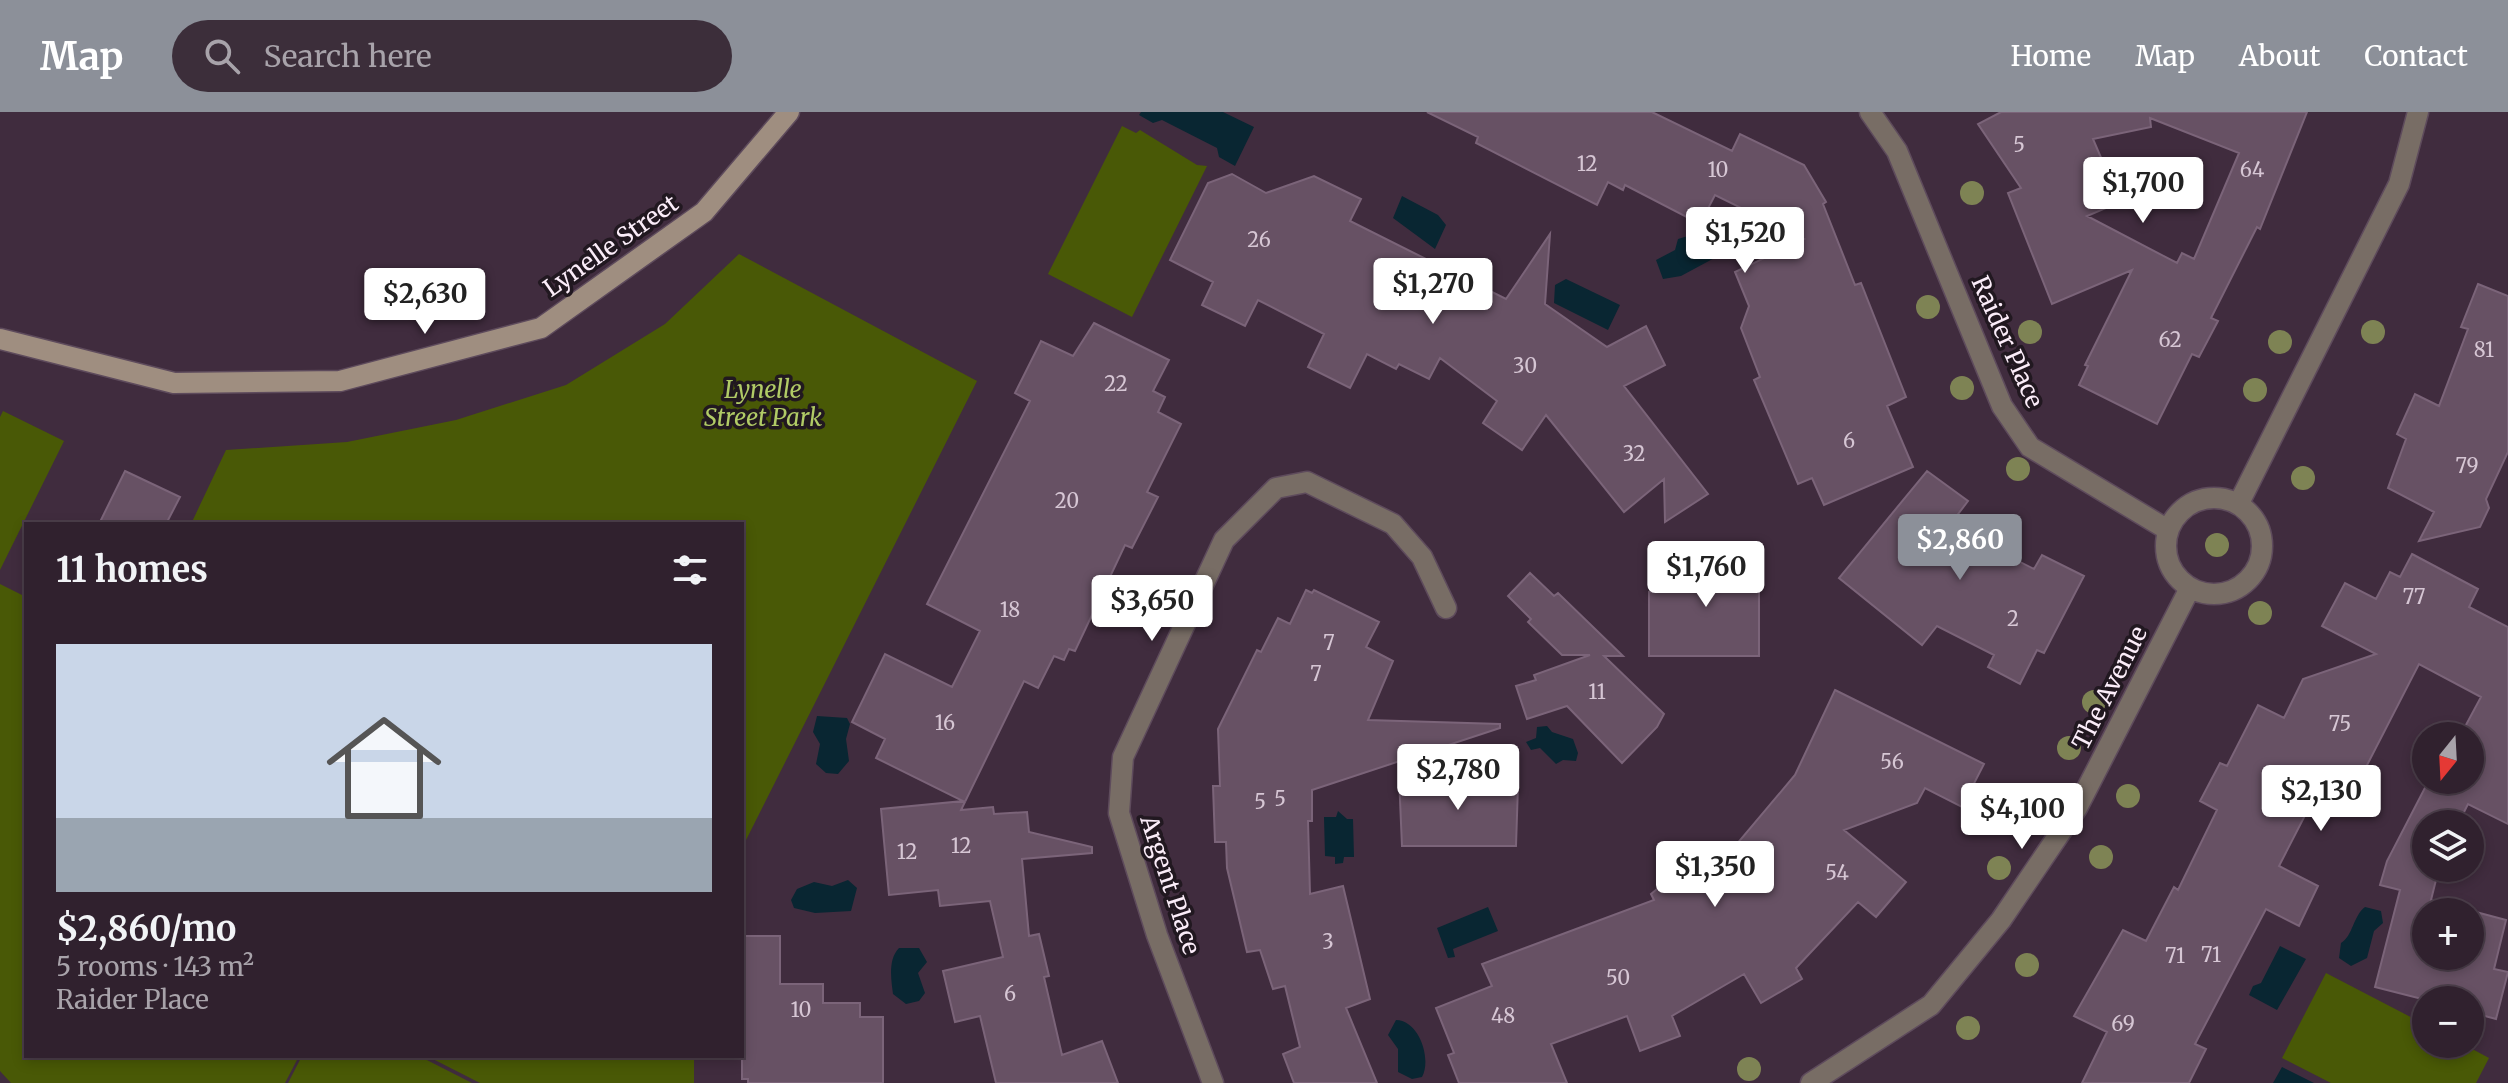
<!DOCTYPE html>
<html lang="en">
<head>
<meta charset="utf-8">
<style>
  body { margin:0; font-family:Merriweather,serif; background:#3c2e3a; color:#f1f3f6; height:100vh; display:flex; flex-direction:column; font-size:30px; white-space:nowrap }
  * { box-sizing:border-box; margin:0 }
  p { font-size:26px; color:#a8a3aa }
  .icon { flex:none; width:44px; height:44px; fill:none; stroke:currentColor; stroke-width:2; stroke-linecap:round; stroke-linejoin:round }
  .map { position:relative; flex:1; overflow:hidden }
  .side { position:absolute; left:24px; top:410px; width:720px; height:536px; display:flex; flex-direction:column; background:#30212e; border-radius:0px; box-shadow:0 4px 12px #0003,0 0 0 2px #4b3e4a }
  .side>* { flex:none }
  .needle { width:52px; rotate:198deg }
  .fabs { position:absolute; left:2412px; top:610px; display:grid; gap:16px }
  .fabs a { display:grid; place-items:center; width:72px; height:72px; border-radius:50%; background:#30212e; box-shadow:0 4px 12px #0003,0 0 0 2px #4b3e4a; font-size:40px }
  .price { position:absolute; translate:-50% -68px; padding:0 18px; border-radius:8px; background:#fff; color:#222; font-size:26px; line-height:52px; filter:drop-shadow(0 2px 4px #0008) }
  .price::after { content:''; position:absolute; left:50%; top:48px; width:24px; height:18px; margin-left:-12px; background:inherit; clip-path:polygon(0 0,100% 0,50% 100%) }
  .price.on { background:#8c9099; color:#fff }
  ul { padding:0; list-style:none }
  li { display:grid; align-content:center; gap:16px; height:424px; padding:0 32px }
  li+li { border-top:2px solid #4b3e4a }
  li span { display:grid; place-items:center; height:248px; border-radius:0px; color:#555 }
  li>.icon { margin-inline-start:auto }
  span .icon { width:144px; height:144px; fill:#fffc; stroke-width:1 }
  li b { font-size:34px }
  h2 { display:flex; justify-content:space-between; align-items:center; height:96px; padding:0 32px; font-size:34px }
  header { display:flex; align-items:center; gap:48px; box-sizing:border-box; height:112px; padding:0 40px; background:#8c9099; color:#fff }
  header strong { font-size:38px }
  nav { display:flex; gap:44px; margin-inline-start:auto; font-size:28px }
  .search { width:560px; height:72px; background:#3c2e3a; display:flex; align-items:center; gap:20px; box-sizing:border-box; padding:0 28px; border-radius:44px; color:#a8a3aa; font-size:30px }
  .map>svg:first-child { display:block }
</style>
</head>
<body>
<header>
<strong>Map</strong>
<div class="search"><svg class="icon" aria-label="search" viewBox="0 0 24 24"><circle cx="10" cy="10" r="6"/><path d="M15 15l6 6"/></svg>Search here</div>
<nav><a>Home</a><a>Map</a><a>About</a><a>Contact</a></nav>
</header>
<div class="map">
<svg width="2508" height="971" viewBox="0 0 2508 971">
  <rect width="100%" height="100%" fill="#402c3e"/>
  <path fill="#495906" d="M1122,14L1136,21L1140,18L1197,53L1207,54L1132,205L1048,162Z
    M739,142L977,269L742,736V412H191L226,338L347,330L456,308L566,273L665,212Z
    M3,299L64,329L0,458V305Z
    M0,472L26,485V944H299L285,971H11L0,959Z
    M2326,861L2426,913V932H2463L2489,946L2476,971H2331L2282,946Z
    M302,944H419L472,971H288Z
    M427,944H694V971H480Z"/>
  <path fill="#092632" d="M1141,0H1223L1254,15L1235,54L1219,45L1217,36L1162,8L1153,11L1139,3Z
    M1402,84L1438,103L1446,113L1435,137L1393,106Z
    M1688,124L1720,131V143L1681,164L1663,167L1656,148L1675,138L1678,127Z
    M1566,167L1620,193L1608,218L1554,191L1555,173Z
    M817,604L847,606L850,612L846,627L849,649L838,662L826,661L816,652L820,632L813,620Z
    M1547,614L1552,620L1573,627L1578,641L1576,649L1563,648L1556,652L1540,636L1531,638L1526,630L1536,626L1537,615Z
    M1338,699L1347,707H1353L1354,745H1344L1343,751L1335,752V745L1325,744L1324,705H1336Z
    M848,768L857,776L851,799L815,801L794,796L791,788L797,777L814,770L832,774Z
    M1488,795L1498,819L1453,837L1455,845L1448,846L1437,816Z
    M2365,795L2381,799L2383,811L2374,819L2367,846L2351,854L2339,846L2341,831C2353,824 2353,804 2365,795Z
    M2280,834L2306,847L2277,898L2249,883L2253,874L2261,871Z
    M899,836H919L927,850L918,861L925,881L919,889L906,892L893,882C891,867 888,847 899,836Z
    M1396,908C1419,908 1432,947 1422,965L1412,967L1398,960V937L1388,923Z
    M2282,955L2314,971H2273Z"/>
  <path fill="#675164" stroke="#7b6479" stroke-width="2" fill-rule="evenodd" d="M1427,0H1652L1732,39L1740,22L1804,53L1826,90L1823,92L1855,173L1861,171L1906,285L1887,294L1913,355L1824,393L1812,366L1798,372L1754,268L1760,265L1741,216L1749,194L1735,160L1804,127L1715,83L1700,112L1625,73L1623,78L1608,70L1597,93L1476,31L1478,25Z
    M2001,0H2307L2260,117L2257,115L2211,206L2218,209L2199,245L2192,242L2157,312L2079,273L2088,254L2085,253L2132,158L2052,192L2008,81L2021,76L1978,12ZM2150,6L2239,41L2194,147L2182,141L2177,151L2087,104L2120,90L2093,27L2151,15Z
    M1232,62L1266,81L1314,64L1361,87L1350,109L1506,187L1550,122L1545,192L1607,235L1646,214L1665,253L1624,274L1708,382L1665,410L1664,367L1624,400L1546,303L1522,338L1483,311L1497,289L1440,246L1429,267L1399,252L1396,257L1367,242L1350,276L1308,255L1324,222L1258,188L1245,214L1202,193L1213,170L1170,148L1208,71Z
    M2478,172L2508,184V340L2486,387L2489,396L2480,415L2419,429L2434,400L2388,376L2406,327L2397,322L2415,282L2439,294L2468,217L2461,215Z
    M1094,211L1169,248L1153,279L1165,285L1158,300L1181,312L1147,380L1158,385L1132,436L1125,433L1075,539L1069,537L1064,548L1054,544L1038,576L1024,569L961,698L993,695L994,702L1027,700L1029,720L1092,735V741L1022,747L1029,824L1039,822L1049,864L1044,865L1062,943L1102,929L1118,971H996L980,904L955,910L943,859L1003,845L990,789L940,794L938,778L889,783L881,697L963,689L876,646L885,627L852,610L885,542L952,575L980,519L927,492L1030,289L1015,281L1041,229L1073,244Z
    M125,359L180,385L166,412H99Z
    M1927,359L1968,389L1949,414L2034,457L2042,443L2084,464L2044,541L2037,538L2020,572L1988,555L1994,543L1937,514L1922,533L1839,466Z
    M2412,442L2478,477L2469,495L2508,515V712L2468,692L2458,712H2426V756H2439L2431,788L2506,808L2494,857L2508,860L2496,907L2470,900V888H2426L2375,875L2400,778L2380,773L2387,749L2429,668H2470V624H2460L2481,585L2419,552L2346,694L2317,680L2279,754L2318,774L2299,814L2266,797L2195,932L2206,937L2189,971H2082L2107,920L2074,904L2123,818L2146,829L2174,775L2178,778L2217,698L2200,689L2220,651L2227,654L2258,593L2284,606L2303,567L2376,542L2322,514L2345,471L2376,487L2390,460L2400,465ZM2426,800H2470V844H2426Z
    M1665,446H1734V451H1759V544H1649V480H1666Z
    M1530,461L1554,484L1558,481L1623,544H1604L1664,602L1657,615L1622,651L1567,594L1527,607L1516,574L1536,568L1534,563L1590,543H1562L1528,510L1531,507L1508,484Z
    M1306,478L1312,481L1314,478L1379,510L1366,535L1393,549L1368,608L1500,612V616L1312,678V709H1308L1310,782L1343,774L1370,887L1346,896L1377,971H1294L1283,942L1300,935L1285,874L1273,877L1260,838L1247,840L1227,756L1226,730H1215L1213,674H1220L1218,617L1257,538L1261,540L1278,506L1290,512Z
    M1835,578L1984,652L1962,695L1925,676L1917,691L1844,718L1906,770L1876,805L1858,790L1796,856L1802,867L1761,891L1744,862L1672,904L1680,924L1640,939L1627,904L1551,932L1567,971H1459L1448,943L1454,941L1436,896L1492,874L1482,852L1654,788L1651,782L1663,772L1658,763L1702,737L1715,758L1795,663Z
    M1399,665L1498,668V672L1518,673L1516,734H1402Z
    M742,824H780V872H823V891H860V905H883V971H748V967H742Z"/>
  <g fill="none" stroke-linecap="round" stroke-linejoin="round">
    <g stroke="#5e4b5c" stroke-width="23">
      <path id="street" d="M1870,0L1897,39L2002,294L2030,335L2168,418
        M2166 434a48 48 0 1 1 96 0a48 48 0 1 1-96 0Z
        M2239,391L2399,72L2418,0
        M1213,971L1157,823L1119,701L1123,645L1224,428L1276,376L1307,370L1393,412L1422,445L1446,496
        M1811,971L1931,893L2001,808L2077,696L2190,476"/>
    </g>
    <g stroke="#5e4b5c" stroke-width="23">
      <path id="secondary" d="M0,227L174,271L340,269L541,216L704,100L789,0"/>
    </g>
    <use href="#street" stroke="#786d65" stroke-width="20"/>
    <use href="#secondary" stroke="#9f8e80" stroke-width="20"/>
  </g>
  <g fill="#7e8354">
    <circle cx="1972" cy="81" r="12"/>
    <circle cx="1928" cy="195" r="12"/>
    <circle cx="2030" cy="220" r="12"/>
    <circle cx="2373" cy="220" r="12"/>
    <circle cx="2280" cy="230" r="12"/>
    <circle cx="1962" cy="276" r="12"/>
    <circle cx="2255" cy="278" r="12"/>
    <circle cx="2018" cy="357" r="12"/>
    <circle cx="2303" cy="366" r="12"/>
    <circle cx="2217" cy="433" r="12"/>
    <circle cx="2260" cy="501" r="12"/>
    <circle cx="2094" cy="590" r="12"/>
    <circle cx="2069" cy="636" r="12"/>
    <circle cx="2045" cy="684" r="12"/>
    <circle cx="2128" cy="684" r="12"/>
    <circle cx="2101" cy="745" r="12"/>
    <circle cx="1999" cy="756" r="12"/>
    <circle cx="2027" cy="853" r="12"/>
    <circle cx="1968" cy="916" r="12"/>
    <circle cx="1749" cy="957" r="12"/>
  </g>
  <g text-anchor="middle" stroke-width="7" stroke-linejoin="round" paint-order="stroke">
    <g font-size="20" fill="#d6c6d4">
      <text x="2019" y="40">5</text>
      <text x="1587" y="59">12</text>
      <text x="1718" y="65">10</text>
      <text x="2252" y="65">64</text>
      <text x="1259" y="135">26</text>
      <text x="2170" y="235">62</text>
      <text x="2484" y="245">81</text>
      <text x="1525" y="261">30</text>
      <text x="1116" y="279">22</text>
      <text x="1849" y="336">6</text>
      <text x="1634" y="349">32</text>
      <text x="2467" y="361">79</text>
      <text x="1067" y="396">20</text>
      <text x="2414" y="492">77</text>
      <text x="1010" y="505">18</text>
      <text x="2013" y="514">2</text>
      <text x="1329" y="538">7</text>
      <text x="1316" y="569">7</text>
      <text x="1597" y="587">11</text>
      <text x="945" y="618">16</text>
      <text x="2340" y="619">75</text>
      <text x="1892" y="657">56</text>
      <text x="1280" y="694">5</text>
      <text x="1260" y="697">5</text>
      <text x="961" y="741">12</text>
      <text x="907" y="747">12</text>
      <text x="1837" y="768">54</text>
      <text x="1328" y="837">3</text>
      <text x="2211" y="850">71</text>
      <text x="2175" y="851">71</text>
      <text x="1618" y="873">50</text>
      <text x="1010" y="889">6</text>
      <text x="801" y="905">10</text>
      <text x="1503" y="911">48</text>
      <text x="2123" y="919">69</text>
    </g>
    <g font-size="24" fill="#fbedf9" stroke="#211820">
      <text transform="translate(611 134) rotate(-35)" y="8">Lynelle Street</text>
      <text transform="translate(2007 230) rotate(66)" y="8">Raider Place</text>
      <text transform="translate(2110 576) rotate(-63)" y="8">The Avenue</text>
      <text transform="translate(1170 773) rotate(72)" y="8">Argent Place</text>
    </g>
    <g font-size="24" font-style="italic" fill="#b1cb66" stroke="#211820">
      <text x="763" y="286">Lynelle<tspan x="763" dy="28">Street Park</tspan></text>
    </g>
  </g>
</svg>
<div class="fabs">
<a><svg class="needle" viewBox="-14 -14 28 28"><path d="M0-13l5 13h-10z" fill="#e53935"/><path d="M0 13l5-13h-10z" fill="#a8a3aa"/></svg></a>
<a><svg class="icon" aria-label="layers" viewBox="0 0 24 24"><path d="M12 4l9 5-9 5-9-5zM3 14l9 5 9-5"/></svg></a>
<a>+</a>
<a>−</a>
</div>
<b class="price" style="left:2143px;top:113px">$1,700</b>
<b class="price" style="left:1745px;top:163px">$1,520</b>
<b class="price" style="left:1433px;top:214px">$1,270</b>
<b class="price" style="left:425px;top:224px">$2,630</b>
<b class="price on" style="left:1960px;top:470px">$2,860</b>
<b class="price" style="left:1706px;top:497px">$1,760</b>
<b class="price" style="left:1152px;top:531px">$3,650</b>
<b class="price" style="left:1458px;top:700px">$2,780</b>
<b class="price" style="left:2321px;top:721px">$2,130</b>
<b class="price" style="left:2022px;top:739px">$4,100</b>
<b class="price" style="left:1715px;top:797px">$1,350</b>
<section class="side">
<h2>11 homes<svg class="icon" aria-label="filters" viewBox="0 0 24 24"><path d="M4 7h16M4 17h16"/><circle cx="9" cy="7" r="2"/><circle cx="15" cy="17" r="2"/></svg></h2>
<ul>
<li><span style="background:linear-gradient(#c9d6e8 70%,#9aa5b1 0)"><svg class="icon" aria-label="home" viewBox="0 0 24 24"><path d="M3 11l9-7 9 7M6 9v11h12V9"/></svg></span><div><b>$2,860/mo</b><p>5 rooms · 143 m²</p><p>Raider Place</p></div></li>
</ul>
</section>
</div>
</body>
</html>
